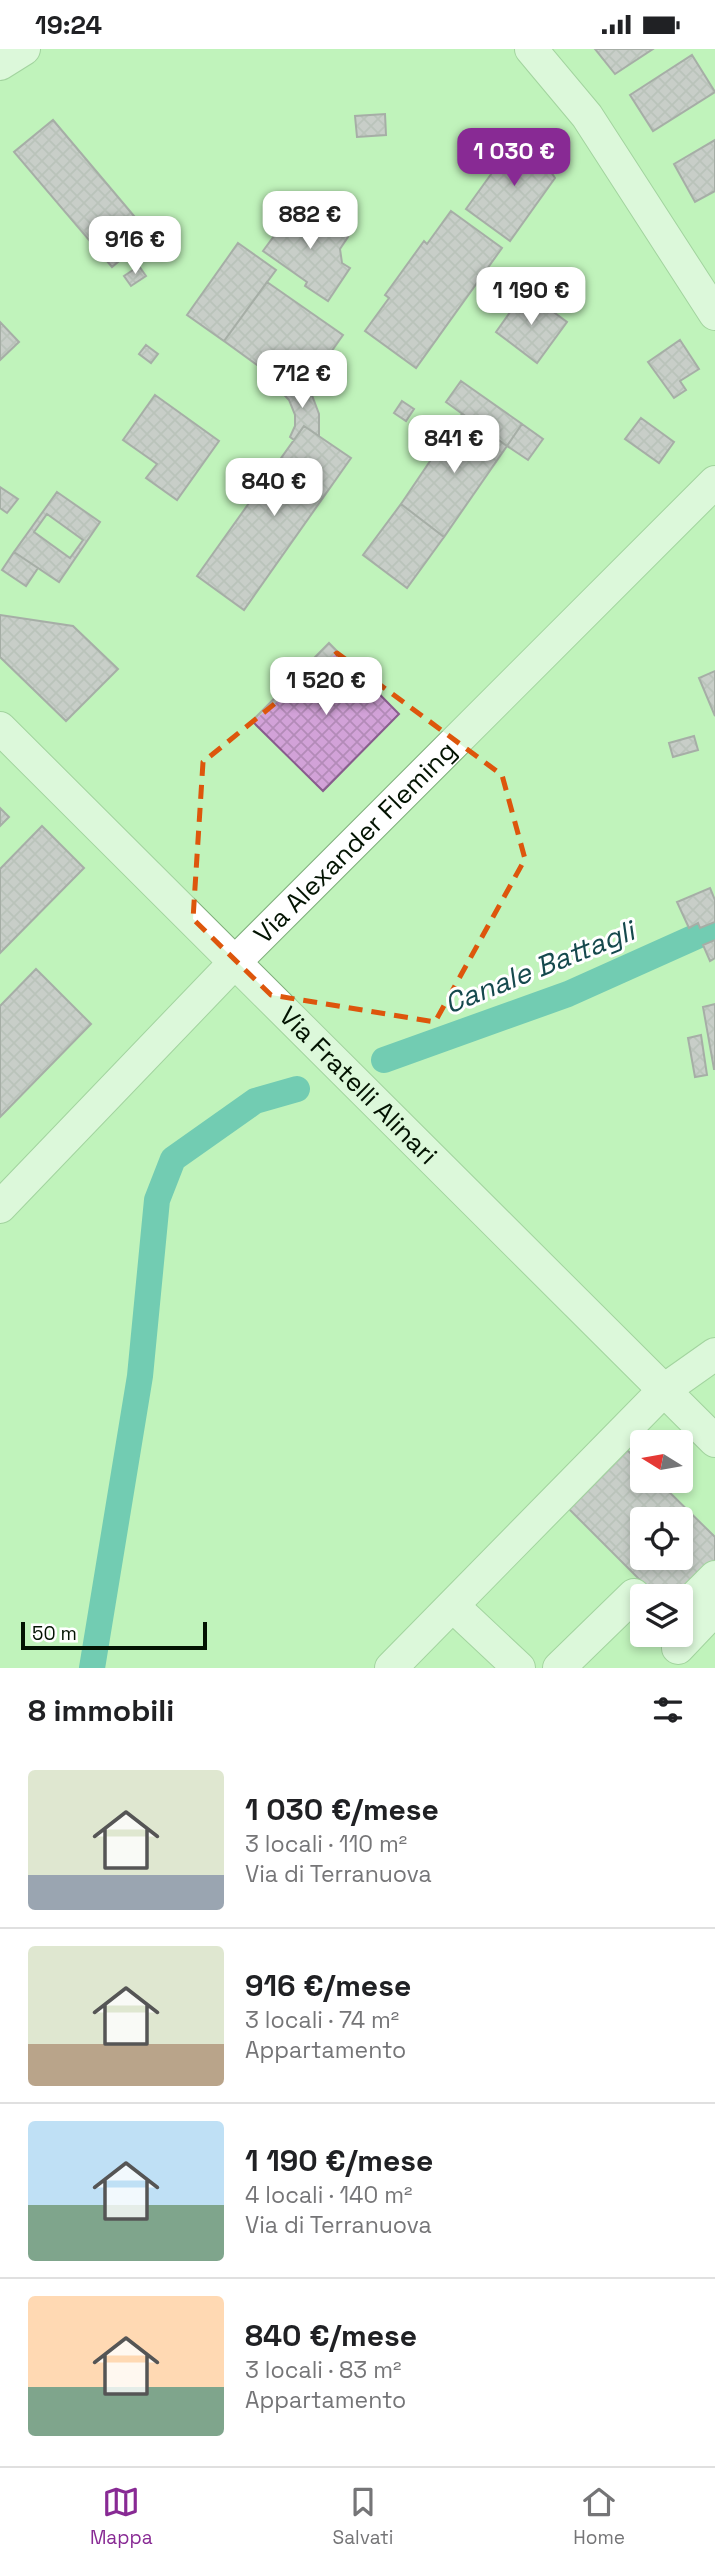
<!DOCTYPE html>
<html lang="it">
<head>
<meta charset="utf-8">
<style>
  body { margin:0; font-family:"Space Grotesk",sans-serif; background:#f2f2f2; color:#202124; height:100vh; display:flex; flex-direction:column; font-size:26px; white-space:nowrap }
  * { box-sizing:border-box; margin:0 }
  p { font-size:23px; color:#757577 }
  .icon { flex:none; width:38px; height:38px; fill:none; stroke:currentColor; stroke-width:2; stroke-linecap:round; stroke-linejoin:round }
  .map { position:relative; height:1619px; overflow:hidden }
  .details { display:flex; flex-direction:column; background:#fff; flex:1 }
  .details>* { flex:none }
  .needle { width:46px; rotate:281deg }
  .controls { position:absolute; left:630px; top:1381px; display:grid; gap:14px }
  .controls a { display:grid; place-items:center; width:63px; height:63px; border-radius:7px; background:#fff; box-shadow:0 4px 10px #0003; font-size:35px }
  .scale { position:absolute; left:21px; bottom:18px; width:186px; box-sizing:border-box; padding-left:7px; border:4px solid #031302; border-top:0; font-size:19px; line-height:24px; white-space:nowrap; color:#031302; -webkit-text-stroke:5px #fff; paint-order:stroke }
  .price { position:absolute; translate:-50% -60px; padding:0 16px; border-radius:14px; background:#fff; color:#222; font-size:23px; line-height:46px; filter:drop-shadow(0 2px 4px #0008) }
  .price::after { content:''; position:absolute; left:50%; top:42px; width:21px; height:16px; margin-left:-10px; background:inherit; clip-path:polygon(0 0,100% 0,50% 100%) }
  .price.active { background:#882a94; color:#fff }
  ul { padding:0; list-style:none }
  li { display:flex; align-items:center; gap:21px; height:175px; padding:0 28px }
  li+li { border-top:2px solid #e0e0e0 }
  li span { display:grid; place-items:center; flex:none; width:196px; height:140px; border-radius:7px; color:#555 }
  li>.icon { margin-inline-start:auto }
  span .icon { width:84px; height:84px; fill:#fffc; stroke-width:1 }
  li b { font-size:30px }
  h2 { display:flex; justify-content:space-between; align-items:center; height:84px; padding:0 28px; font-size:30px }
  .status { display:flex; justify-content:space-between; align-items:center; height:49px; padding:0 35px; background:#fff; direction:ltr }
  .status svg { height:19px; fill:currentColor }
  .dock { display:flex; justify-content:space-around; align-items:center; height:98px; border-top:2px solid #e0e0e0; background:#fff; font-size:19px; color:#757577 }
  .dock a { display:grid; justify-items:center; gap:4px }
  .dock .active { color:#882a94 }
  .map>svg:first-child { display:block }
</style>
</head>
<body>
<div class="status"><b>19:24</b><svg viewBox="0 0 49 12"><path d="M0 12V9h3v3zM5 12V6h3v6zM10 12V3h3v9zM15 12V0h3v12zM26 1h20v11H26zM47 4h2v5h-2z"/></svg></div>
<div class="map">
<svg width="715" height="1619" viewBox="0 0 715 1619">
  <defs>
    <pattern id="building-cross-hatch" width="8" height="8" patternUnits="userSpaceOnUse" patternTransform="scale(1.75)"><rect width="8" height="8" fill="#d2a2d8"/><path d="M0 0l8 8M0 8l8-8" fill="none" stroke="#b38bb8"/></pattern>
  </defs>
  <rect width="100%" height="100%" fill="#c0f3bb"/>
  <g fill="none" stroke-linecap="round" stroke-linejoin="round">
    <path stroke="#149da6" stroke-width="26" d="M384,1011L568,945L715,879
      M92,1619L140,1327L157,1151L173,1110L255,1052L297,1040"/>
  </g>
  <path fill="url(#building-cross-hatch)" stroke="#885c8d" stroke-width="2" fill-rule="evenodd" d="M595,0H653L615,25Z
    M692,6L715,43L653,82L630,46Z
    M385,65L386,86L357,88L355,67Z
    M53,71L150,186L112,218L14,103Z
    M520,85L552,108L549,120L555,129L510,192L466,160Z
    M715,91V142L695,153L674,115Z
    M299,153L348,188L340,200L342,214L350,219L328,252L305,237L307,233L263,202Z
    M451,162L502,199L416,319L365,282L389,249L385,246L424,192L427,195Z
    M238,194L276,221L224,292L187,266Z
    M139,217L146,227L131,237L124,227Z
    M267,233L343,286L300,347L224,292Z
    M525,242L567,273L537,314L496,283Z
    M0,273L19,293L0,311Z
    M680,291L699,320L680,332L686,341L674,349L648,313Z
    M146,296L158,305L151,314L139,305Z
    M279,332L300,347L307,338L310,341L319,365V387L304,377L294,391L290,388L295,377V366L289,351L276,337Z
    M461,332L522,375L507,397L446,353Z
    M155,346L219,392L177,451L146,429L157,415L123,391Z
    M402,352L414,360L406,372L394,364Z
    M462,365L507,397L444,488L401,455Z
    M641,369L674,393L659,414L625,390Z
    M522,375L543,390L528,411L507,397Z
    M304,377L351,409L244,561L197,527Z
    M0,438L18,450L7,464L0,459Z
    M57,443L100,473L59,533L14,503ZM47,465L83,491L70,509L34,483Z
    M401,455L444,488L407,539L363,506Z
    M14,503L38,519L26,537L2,521Z
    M0,566L73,577L118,620L66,672L0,608Z
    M329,594L399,665L323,742L252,672Z
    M715,622V667L699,629Z
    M694,687L698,701L673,708L669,694Z
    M0,759L9,768L0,777Z
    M42,777L84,819L0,904V820Z
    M710,839L715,851V873L700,879L698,874L689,879L677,853Z
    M715,891V909L710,912L703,896Z
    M36,920L91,975L0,1068V957Z
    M715,955V1020H714L703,958Z
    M701,986L707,1026L695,1028L688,989Z
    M627,1401L642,1415V1432H658L715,1488V1519L681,1547H656L569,1460ZM642,1470H681V1508H642Z"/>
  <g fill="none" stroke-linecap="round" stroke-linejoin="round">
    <g stroke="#7faf7b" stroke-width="34">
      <g id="minor">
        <path d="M531,0L587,67L715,265"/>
        <path d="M0,15L24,0"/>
        <path id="s1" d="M0,679L715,1392"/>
        <path id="s2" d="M0,1158L236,912L715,433"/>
        <path d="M453,1557L519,1619"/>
        <path d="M681,1562L715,1528"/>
        <path d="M678,1599L715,1560"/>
        <path d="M391,1619L664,1341L715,1305"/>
        <path d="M559,1619L634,1546L642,1554"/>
      </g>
    </g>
    <use href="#minor" stroke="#fff" stroke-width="32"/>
  </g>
  <path d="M0 0H715V1619H0ZM337,604L502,726L525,810L435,973L271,946L193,870L203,713Z" fill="#c0f3bb" fill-opacity=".55" fill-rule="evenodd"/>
  <path fill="none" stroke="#dd560c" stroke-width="5" stroke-dasharray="14 9" stroke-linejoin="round" d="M337,604L502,726L525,810L435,973L271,946L193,870L203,713Z"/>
  <g text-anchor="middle" stroke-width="6" stroke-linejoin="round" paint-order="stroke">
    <g font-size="26" fill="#031302" stroke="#fff">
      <text dy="9" stroke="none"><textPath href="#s2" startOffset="509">Via Alexander Fleming</textPath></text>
      <text dy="9" stroke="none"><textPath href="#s1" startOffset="506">Via Fratelli Alinari</textPath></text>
    </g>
    <g font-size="28" font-style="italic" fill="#15494d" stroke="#fff">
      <text transform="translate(539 918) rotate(-22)" y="10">Canale Battagli</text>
    </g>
  </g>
</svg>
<div class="controls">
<a><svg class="needle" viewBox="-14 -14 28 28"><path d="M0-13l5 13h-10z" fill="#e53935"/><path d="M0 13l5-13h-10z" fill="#757577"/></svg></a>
<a><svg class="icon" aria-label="locate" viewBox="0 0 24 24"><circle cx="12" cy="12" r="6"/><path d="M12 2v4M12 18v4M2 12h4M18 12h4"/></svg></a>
<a><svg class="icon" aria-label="layers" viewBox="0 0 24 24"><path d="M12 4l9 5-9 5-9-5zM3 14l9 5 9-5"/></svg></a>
</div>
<div class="scale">50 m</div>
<b class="price active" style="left:514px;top:139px">1 030 €</b>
<b class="price" style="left:310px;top:202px">882 €</b>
<b class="price" style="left:135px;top:227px">916 €</b>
<b class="price" style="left:531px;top:278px">1 190 €</b>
<b class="price" style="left:302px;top:361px">712 €</b>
<b class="price" style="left:454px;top:426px">841 €</b>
<b class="price" style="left:274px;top:469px">840 €</b>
<b class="price" style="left:326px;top:668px">1 520 €</b>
</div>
<section class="details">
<h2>8 immobili<svg class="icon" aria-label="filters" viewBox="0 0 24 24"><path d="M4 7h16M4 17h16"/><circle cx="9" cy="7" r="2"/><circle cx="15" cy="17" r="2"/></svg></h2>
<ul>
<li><span style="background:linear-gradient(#dfe7d0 75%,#9aa5b1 0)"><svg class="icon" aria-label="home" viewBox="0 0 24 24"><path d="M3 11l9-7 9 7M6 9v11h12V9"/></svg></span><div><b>1 030 €/mese</b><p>3 locali · 110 m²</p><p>Via di Terranuova</p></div></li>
<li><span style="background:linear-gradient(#dfe7d0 70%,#b9a48a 0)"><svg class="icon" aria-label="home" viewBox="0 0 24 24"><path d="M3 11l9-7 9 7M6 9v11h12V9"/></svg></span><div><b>916 €/mese</b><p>3 locali · 74 m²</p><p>Appartamento</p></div></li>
<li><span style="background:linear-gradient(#bfe0f5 60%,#7fa58c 0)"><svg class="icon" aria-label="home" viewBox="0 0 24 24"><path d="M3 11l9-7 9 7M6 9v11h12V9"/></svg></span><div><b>1 190 €/mese</b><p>4 locali · 140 m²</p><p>Via di Terranuova</p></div></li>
<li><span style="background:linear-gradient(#ffd9b3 65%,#7fa58c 0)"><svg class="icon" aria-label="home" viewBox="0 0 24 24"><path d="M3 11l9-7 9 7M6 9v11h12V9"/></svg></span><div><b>840 €/mese</b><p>3 locali · 83 m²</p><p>Appartamento</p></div></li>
</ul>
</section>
<nav class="dock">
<a class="active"><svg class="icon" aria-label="map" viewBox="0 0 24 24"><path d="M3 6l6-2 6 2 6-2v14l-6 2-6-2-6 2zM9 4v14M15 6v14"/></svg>Mappa</a>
<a><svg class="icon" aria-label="saved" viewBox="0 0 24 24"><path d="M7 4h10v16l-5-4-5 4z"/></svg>Salvati</a>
<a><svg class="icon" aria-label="home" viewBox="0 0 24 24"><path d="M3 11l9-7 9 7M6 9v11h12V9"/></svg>Home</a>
</nav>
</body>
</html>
